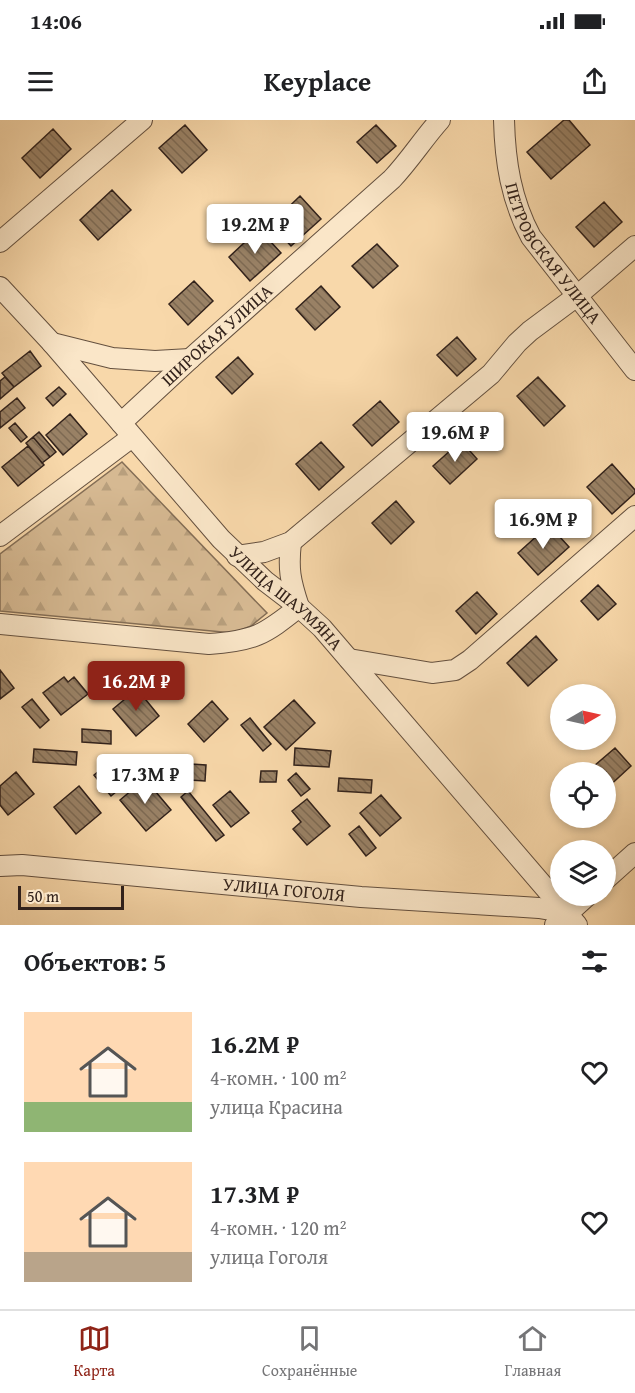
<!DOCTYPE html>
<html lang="ru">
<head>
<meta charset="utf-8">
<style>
  body { margin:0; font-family:"Gentium Book Plus",serif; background:#f2f2f2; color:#202124; height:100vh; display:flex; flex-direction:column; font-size:22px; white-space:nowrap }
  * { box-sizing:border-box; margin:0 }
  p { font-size:20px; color:#757577 }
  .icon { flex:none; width:33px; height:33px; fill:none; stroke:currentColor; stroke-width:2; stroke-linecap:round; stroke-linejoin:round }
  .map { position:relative; height:805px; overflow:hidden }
  .details { display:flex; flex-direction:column; background:#fff; flex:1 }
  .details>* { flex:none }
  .needle { width:39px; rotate:81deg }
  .buttons { position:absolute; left:550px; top:564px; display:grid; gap:12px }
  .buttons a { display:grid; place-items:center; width:66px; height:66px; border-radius:50%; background:#fff; box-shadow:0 3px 9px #0003; font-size:30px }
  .scale { position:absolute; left:18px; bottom:15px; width:106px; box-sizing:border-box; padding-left:6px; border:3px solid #32221b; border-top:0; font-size:16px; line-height:21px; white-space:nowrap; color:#32221b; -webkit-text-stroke:4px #fae6c8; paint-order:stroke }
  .price { position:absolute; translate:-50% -51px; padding:0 14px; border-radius:6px; background:#fff; color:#222; font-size:20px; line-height:39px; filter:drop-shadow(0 2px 3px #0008) }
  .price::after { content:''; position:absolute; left:50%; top:36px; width:18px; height:14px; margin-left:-9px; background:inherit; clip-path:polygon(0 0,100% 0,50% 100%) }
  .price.on { background:#8f2418; color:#fff }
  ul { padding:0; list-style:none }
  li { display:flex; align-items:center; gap:18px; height:150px; padding:0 24px }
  li span { display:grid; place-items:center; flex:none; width:168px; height:120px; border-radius:0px; color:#555 }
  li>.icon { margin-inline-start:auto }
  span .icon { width:72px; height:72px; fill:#fffc; stroke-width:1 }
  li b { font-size:26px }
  h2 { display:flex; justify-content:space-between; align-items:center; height:72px; padding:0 24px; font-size:26px }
  .status { display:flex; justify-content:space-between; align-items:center; height:42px; padding:0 30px; background:#fff; direction:ltr }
  .status svg { height:16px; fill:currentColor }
  header { display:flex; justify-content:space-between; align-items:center; height:78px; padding:0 24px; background:#fff; font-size:27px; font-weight:800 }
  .menu { display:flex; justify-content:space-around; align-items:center; height:84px; border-top:2px solid #e0e0e0; background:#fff; font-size:16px; color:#757577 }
  .menu a { display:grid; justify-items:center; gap:3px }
  .menu .on { color:#8f2418 }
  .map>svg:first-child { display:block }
</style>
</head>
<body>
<div class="status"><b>14:06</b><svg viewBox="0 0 49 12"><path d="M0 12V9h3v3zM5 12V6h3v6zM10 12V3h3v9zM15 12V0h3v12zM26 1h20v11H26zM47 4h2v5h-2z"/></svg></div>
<header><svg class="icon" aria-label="menu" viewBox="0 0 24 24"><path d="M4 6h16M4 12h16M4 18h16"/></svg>Keyplace<svg class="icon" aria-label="share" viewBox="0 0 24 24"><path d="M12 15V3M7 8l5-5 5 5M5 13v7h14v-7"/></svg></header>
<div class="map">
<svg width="635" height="805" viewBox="0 0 635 805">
  <defs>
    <pattern id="forest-firs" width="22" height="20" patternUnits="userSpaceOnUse" patternTransform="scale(1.5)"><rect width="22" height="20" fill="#d6b992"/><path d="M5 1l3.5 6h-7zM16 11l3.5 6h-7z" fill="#b89f7d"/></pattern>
    <pattern id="building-back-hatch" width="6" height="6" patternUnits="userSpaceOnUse" patternTransform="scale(1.5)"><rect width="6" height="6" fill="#998165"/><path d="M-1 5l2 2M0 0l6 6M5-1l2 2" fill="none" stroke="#7d6952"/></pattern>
  </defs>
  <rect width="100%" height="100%" fill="#f8d8aa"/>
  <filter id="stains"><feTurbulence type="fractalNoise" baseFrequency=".00333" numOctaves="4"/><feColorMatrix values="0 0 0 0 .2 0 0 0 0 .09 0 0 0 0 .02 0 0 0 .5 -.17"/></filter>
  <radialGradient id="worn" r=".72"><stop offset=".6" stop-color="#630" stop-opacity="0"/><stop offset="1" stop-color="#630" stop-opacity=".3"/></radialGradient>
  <path fill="url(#forest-firs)" stroke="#846e56" stroke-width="1.5" d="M122,342L267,493L251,506L233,513L0,491V434Z"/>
  <path fill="url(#building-back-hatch)" stroke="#32221b" stroke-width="1.5" d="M564,0H569L590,25L551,59L527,32Z
    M185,5L207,30L182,53L159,28Z
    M376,5L396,26L377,43L357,22Z
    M53,9L71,29L40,58L22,38Z
    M112,70L131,90L98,120L80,100Z
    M300,76L321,99L291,126L271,104Z
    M604,82L622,102L594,127L576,107Z
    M259,109L281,133L250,161L229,137Z
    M377,124L398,146L373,168L352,146Z
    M194,161L213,181L188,205L169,184Z
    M321,166L340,187L315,210L296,189Z
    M457,217L476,239L457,256L437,235Z
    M30,231L41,246L14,267L2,253Z
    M238,237L253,254L232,274L216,257Z
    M5,257L14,267L0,279V261Z
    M538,257L565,286L544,306L517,276Z
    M59,267L66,274L53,286L46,278Z
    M17,278L25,288L0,308V292Z
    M380,281L399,302L372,326L353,305Z
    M70,294L87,314L63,335L46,315Z
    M15,303L27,317L21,322L9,308Z
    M39,312L56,332L50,337L33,317Z
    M33,317L50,337L42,343L26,323Z
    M461,321L477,339L450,364L433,346Z
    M321,322L344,347L319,370L296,344Z
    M28,326L44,345L18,366L2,347Z
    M612,344L635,370V373L612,394L587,367Z
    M396,381L414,402L391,424L372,403Z
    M549,405L569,427L538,455L518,433Z
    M598,465L616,484L598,500L581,481Z
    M477,472L497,494L476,514L456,491Z
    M536,516L557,540L528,566L507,543Z
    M0,550L14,568L0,579Z
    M64,557L68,562L74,557L88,574L61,595L43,573Z
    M137,569L159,596L136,616L113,589Z
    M32,579L49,600L40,608L22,587Z
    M294,580L315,603L286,630L264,607Z
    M212,581L228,599L204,622L188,604Z
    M250,598L271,624L263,631L241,605Z
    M82,609L111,611V624L82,622Z
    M295,628L331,631L329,647L294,645Z
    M615,628L631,646L606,669V652H587Z
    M34,629L77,632L76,645L33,642Z
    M191,644L206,645L205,661L190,660Z
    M105,646L122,667L111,676L94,655Z
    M261,651H277L276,662H260Z
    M16,652L34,674L8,695L0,685V666Z
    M296,653L310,669L301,676L288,660Z
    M339,658L372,660L371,673L338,671Z
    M145,659L171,690L146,711L120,680Z
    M79,666L101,693L76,714L54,687Z
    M188,671L224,715L216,721L181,677Z
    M230,671L249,693L231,707L213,685Z
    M381,675L401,698L380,716L360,693Z
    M307,679L330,706L307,725L293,709L301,702L292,691Z
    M359,706L376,728L366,736L349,714Z"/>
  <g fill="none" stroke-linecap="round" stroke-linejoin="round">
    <g stroke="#64503f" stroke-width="22">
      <g id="minor">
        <path id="s1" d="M504,0C505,41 511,80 531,117L635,250"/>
        <path d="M0,122L142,0"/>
        <path id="s2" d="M0,167L52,223L221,419L265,461L299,487L322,508L577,805"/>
        <path d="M52,223L112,238L155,241L190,239"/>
        <path id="s3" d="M121,303L190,239L392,59C410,40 423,19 440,0"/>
        <path d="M0,416L132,317"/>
        <path d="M237,436L264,432L291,422L491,254L517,223L530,211L577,176L635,126"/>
        <path d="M0,504L209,524C254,521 264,515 299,487C290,460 288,449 291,422"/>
        <path d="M349,539L432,553L455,550L470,540L635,396"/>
        <path id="s4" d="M0,746L22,745L361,777L539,788L568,793"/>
        <path d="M606,759L635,733"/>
        <path d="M555,805L587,776"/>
      </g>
    </g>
    <use href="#minor" stroke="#fae6c8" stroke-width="20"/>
  </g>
  <g text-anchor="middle" stroke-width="6" stroke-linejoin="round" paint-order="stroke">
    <g font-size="18" fill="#32221b" stroke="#fae6c8">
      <text dy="6" stroke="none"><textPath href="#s1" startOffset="146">ПЕТРОВСКАЯ УЛИЦА</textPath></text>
      <text dy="6" stroke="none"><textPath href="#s3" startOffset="130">ШИРОКАЯ УЛИЦА</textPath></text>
      <text dy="6" stroke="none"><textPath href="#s2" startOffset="423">УЛИЦА ШАУМЯНА</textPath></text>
      <text dy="6" stroke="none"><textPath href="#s4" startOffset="285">УЛИЦА ГОГОЛЯ</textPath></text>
    </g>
  </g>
  <rect width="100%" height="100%" filter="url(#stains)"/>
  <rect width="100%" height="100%" fill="url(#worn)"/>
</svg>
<div class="buttons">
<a><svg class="needle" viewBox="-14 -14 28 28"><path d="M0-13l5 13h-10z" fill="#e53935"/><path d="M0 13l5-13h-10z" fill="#757577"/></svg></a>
<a><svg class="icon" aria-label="locate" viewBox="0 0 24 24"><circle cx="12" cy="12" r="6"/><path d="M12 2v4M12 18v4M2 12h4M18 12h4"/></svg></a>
<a><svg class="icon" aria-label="layers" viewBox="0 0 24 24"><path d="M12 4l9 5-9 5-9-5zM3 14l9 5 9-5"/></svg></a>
</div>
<div class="scale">50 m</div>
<b class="price" style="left:255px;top:135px">19.2M ₽</b>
<b class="price" style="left:455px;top:343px">19.6M ₽</b>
<b class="price" style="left:543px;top:430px">16.9M ₽</b>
<b class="price on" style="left:136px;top:592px">16.2M ₽</b>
<b class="price" style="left:145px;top:685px">17.3M ₽</b>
</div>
<section class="details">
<h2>Объектов: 5<svg class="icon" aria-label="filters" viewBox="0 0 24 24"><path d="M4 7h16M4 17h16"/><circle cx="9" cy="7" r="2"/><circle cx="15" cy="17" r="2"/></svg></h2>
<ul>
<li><span style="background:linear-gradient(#ffd9b3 75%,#8fb573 0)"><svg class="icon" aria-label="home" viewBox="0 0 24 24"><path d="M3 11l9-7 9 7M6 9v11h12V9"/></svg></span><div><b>16.2M ₽</b><p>4-комн. · 100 m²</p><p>улица Красина</p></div><svg class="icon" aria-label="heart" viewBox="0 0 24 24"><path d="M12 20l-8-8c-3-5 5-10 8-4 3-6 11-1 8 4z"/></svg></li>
<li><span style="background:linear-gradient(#ffd9b3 75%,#b9a48a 0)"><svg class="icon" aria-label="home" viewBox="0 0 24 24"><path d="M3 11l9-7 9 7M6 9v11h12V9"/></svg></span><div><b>17.3M ₽</b><p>4-комн. · 120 m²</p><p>улица Гоголя</p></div><svg class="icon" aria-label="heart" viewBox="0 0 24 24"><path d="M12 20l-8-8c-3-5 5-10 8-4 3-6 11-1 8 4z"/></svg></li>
</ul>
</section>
<nav class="menu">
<a class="on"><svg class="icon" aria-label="map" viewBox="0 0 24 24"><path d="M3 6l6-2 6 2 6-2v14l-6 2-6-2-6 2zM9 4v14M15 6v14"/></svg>Карта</a>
<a><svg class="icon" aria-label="saved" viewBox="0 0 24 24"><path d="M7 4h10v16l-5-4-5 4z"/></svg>Сохранённые</a>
<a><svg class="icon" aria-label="home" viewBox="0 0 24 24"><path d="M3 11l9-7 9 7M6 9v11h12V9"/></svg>Главная</a>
</nav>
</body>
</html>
